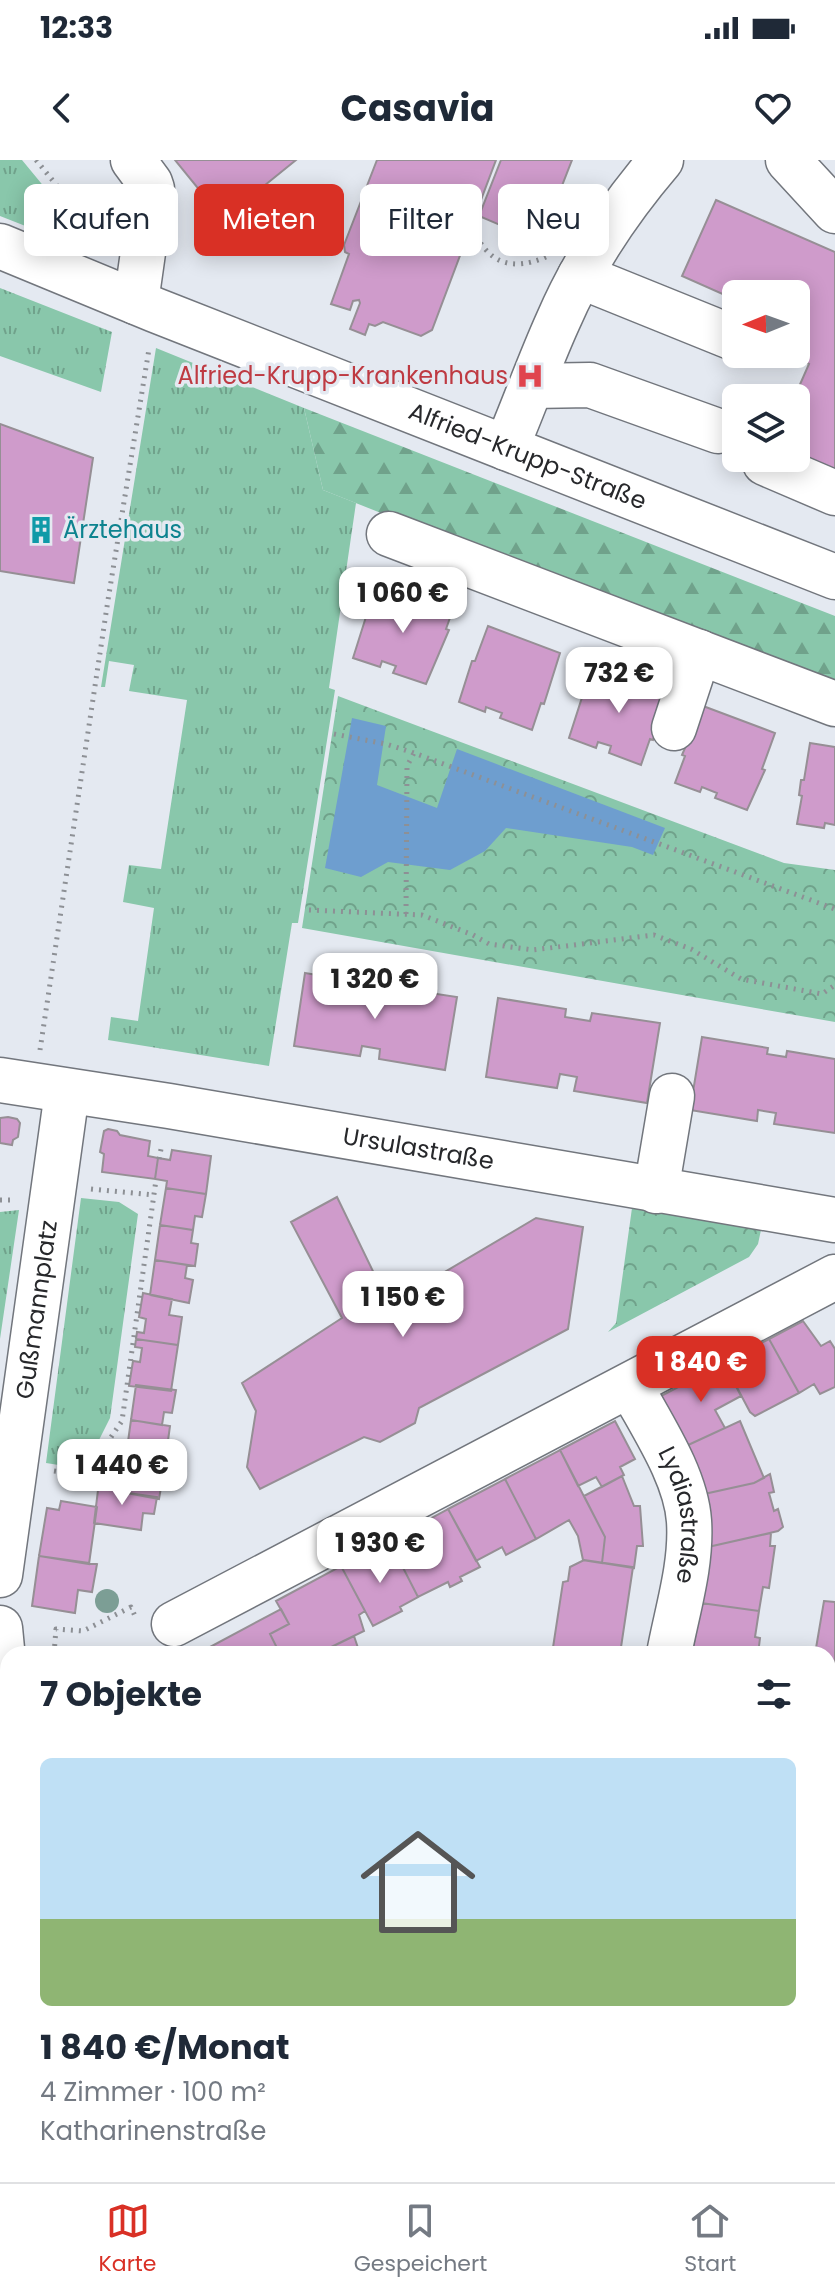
<!DOCTYPE html>
<html lang="de">
<head>
<meta charset="utf-8">
<style>
  body { margin:0; font-family:Poppins,sans-serif; background:#f6f6f7; color:#1f2937; height:100vh; display:flex; flex-direction:column; font-size:30px; white-space:nowrap }
  * { box-sizing:border-box; margin:0 }
  p { font-size:26px; color:#747a83 }
  .icon { flex:none; width:44px; height:44px; fill:none; stroke:currentColor; stroke-width:2; stroke-linecap:round; stroke-linejoin:round }
  .map { position:relative; flex:1; overflow:hidden }
  .panel { position:absolute; left:0px; top:1486px; width:836px; height:536px; display:flex; flex-direction:column; background:#fff; border-radius:24px 24px 0 0; box-shadow:0 4px 20px #0003 }
  .panel>* { flex:none }
  .banner { position:absolute; left:24px; top:24px; width:788px; height:72px; display:flex; gap:16px }
  .needle { width:52px; rotate:269deg }
  .controls { position:absolute; left:722px; top:120px; display:grid; gap:16px }
  .controls a { display:grid; place-items:center; width:88px; height:88px; border-radius:12px; background:#fff; box-shadow:0 4px 20px #0003; font-size:40px }
  .price { position:absolute; translate:-50% -68px; padding:0 18px; border-radius:16px; background:#fff; color:#222; font-size:26px; line-height:52px; filter:drop-shadow(0 2px 4px #0008) }
  .price::after { content:''; position:absolute; left:50%; top:48px; width:24px; height:18px; margin-left:-12px; background:inherit; clip-path:polygon(0 0,100% 0,50% 100%) }
  .price.active { background:#d93025; color:#fff }
  ul { padding:0; list-style:none }
  li { display:grid; align-content:center; gap:16px; height:424px; padding:0 40px }
  li+li { border-top:2px solid #e0e1e3 }
  li span { display:grid; place-items:center; height:248px; border-radius:12px; color:#555 }
  li>.icon { margin-inline-start:auto }
  span .icon { width:144px; height:144px; fill:#fffc; stroke-width:1 }
  li b { font-size:34px }
  h2 { display:flex; justify-content:space-between; align-items:center; height:96px; padding:0 40px; font-size:34px }
  .chip { padding:0 28px; border-radius:12px; background:#fff; box-shadow:0 4px 20px #0003; font-size:28px; line-height:72px }
  .chip.active { background:#d93025; color:#fff }
  .status { display:flex; justify-content:space-between; align-items:center; height:56px; padding:0 40px; background:#fff; direction:ltr }
  .status svg { height:22px; fill:currentColor }
  header { display:flex; justify-content:space-between; align-items:center; height:104px; padding:0 40px; background:#fff; font-size:36px; font-weight:700 }
  .tabs { display:flex; justify-content:space-around; align-items:center; height:112px; border-top:2px solid #e0e1e3; background:#fff; font-size:22px; color:#747a83 }
  .tabs a { display:grid; justify-items:center; gap:4px }
  .tabs .active { color:#d93025 }
  .map>svg:first-child { display:block }
</style>
</head>
<body>
<div class="status"><b>12:33</b><svg viewBox="0 0 49 12"><path d="M0 12V9h3v3zM5 12V6h3v6zM10 12V3h3v9zM15 12V0h3v12zM26 1h20v11H26zM47 4h2v5h-2z"/></svg></div>
<header><svg class="icon" aria-label="back" viewBox="0 0 24 24"><path d="M15 5l-7 7 7 7"/></svg>Casavia<svg class="icon" aria-label="heart" viewBox="0 0 24 24"><path d="M12 20l-8-8c-3-5 5-10 8-4 3-6 11-1 8 4z"/></svg></header>
<div class="map">
<svg width="835" height="2022" viewBox="0 0 835 2022">
  <defs>
    <pattern id="grass-tufts" width="24" height="20" patternUnits="userSpaceOnUse" patternTransform="scale(2)"><rect width="24" height="20" fill="#89c7ab"/><path d="M3 7l-1-3M5 7V3M7 7l1-3M15 17l-1-3M17 17v-4M19 17l1-3" fill="none" stroke="#70a28b"/></pattern>
    <pattern id="forest-firs" width="22" height="20" patternUnits="userSpaceOnUse" patternTransform="scale(2)"><rect width="22" height="20" fill="#89c7ab"/><path d="M5 1l3.5 6h-7zM16 11l3.5 6h-7z" fill="#70a28b"/></pattern>
    <pattern id="park-crowns" width="20" height="18" patternUnits="userSpaceOnUse" patternTransform="scale(2)"><rect width="20" height="18" fill="#89c7ab"/><path d="M2 6a3 3 0 1 1 6 0M12 15a3 3 0 1 1 6 0" fill="none" stroke="#70a28b"/></pattern>
  </defs>
  <rect width="100%" height="100%" fill="#e4e9f1"/>
  <path fill="url(#grass-tufts)" d="M0,0H22L74,63L56,78L0,56Z
    M0,128L112,172L101,232L0,196Z
    M156,188L304,248L323,330L356,343L329,528L335,530L298,763H292L269,906L108,880L111,857L138,861L154,748L123,742L129,705L161,709L187,540L129,531L134,505L109,501L105,527H101Z
    M81,1038L119,1042L138,1054L110,1258L95,1288L65,1306L46,1303Z
    M19,1050L0,1179V1052Z"/>
  <path fill="url(#forest-firs)" d="M304,248L835,456V523L454,382L323,330Z"/>
  <path fill="url(#park-crowns)" d="M338,536L784,703L835,710V862L302,768Z
    M632,1048L761,1070L758,1084L749,1097L608,1172L616,1163Z"/>
  <path fill="#6e9ecf" d="M352,558L386,566L377,625L437,648L457,589L665,668L653,695L632,687L506,668L485,691L450,710L388,702L361,717L325,708Z"/>
  <path fill="#cf9bcb" stroke="#968f95" stroke-width="2" d="M175,0H296L223,59Z
    M377,0H496L432,170L421,176L383,162L375,166L369,164L365,175L350,169L360,143L359,140L353,141L350,150L331,144L349,94L345,92L344,85Z
    M501,0H572L540,82L479,56Z
    M716,40L835,92V321L796,298V238H794L809,204L786,194H796V134H736V140L682,116Z
    M0,264L93,298L74,423L0,411Z
    M380,426L452,452L446,469L449,470L426,524L393,513L396,506L382,501L380,507L353,498L371,441L374,442Z
    M488,466L560,493L544,544L541,543L532,570L500,558L502,553L486,547L485,552L459,542L472,501H475Z
    M595,506L668,533L653,580L650,579L641,605L609,593L611,586L598,582L596,588L569,578L587,522L589,523Z
    M703,546L775,573L762,609L765,610L747,650L715,638L717,633L702,627L700,632L675,623L685,596L682,595Z
    M810,583L835,587V665L825,663L824,668L797,664L802,636L799,635L801,620H804Z
    M305,813L372,824L371,830L389,833L390,827L457,837L445,910L379,899L380,889L362,886L360,896L294,886Z
    M498,838L566,849L565,857L590,861L592,853L660,863L647,943L574,931L577,917L560,914L557,928L486,917Z
    M702,877L768,888L767,894L786,897L787,891L835,899V973L774,964L776,953L758,950L757,961L690,950Z
    M8,957L17,959L20,963L18,977L13,980L12,985L0,983V958Z
    M108,969L117,971L120,975L150,981L148,996L158,998L155,1019L102,1012L104,994L100,992L104,971Z
    M172,990L211,996L206,1034L166,1028L167,1021L155,1019L158,998L170,1000Z
    M166,1028L206,1034L202,1057L195,1056L193,1070L160,1065Z
    M337,1037L384,1134L399,1139L536,1058L583,1067L568,1169L419,1248L415,1263L380,1282L364,1277L260,1329L247,1307L256,1251L242,1223L342,1158L291,1062Z
    M160,1065L193,1070L191,1083L198,1084L195,1106L155,1100Z
    M155,1100L187,1105L185,1118L193,1120L189,1143L150,1135Z
    M143,1133L172,1139L169,1155L182,1157L178,1185L136,1179L137,1172L144,1173L146,1159L139,1157Z
    M803,1161L821,1186L830,1181L835,1189V1227L820,1234L814,1224L799,1233L769,1179Z
    M136,1179L178,1185L171,1231L129,1226L133,1201L140,1202L142,1188L135,1187Z
    M769,1179L799,1233L755,1256L750,1252L724,1203Z
    M724,1203L741,1236L715,1250L725,1268L686,1286L661,1236Z
    M136,1225L176,1230L172,1253L164,1252L162,1265L131,1260Z
    M131,1260L170,1266L167,1288L159,1287L157,1301L126,1296Z
    M615,1261L635,1299L620,1307L624,1315L602,1327L596,1317L578,1326L560,1290Z
    M740,1261L764,1318L754,1323L704,1334L686,1286Z
    M560,1290L605,1377L602,1403L583,1400L578,1376L569,1360L536,1379L505,1319Z
    M126,1296L157,1301L155,1314L163,1316L159,1339L121,1332Z
    M770,1314L774,1332L769,1333L774,1351L778,1349L783,1367L778,1371L708,1387L704,1334L754,1323Z
    M622,1316L634,1346H640L643,1386H637L634,1408L602,1403L605,1377L584,1336Z
    M505,1319L536,1379L506,1395L502,1387L476,1401L448,1349Z
    M99,1322L121,1325V1332L157,1337L154,1354L143,1353L141,1370L94,1363Z
    M61,1341L97,1347L89,1404L39,1396L47,1348L59,1350Z
    M448,1349L480,1407L460,1417L462,1421L450,1427L448,1422L418,1437L396,1394L406,1389L401,1380L402,1374Z
    M771,1373L770,1386H775L769,1428L763,1427L759,1451L701,1443L708,1387Z
    M373,1389L379,1390L384,1400L396,1394L418,1437L400,1447L402,1451L373,1466L341,1406Z
    M39,1396L97,1404L92,1432L78,1430L75,1453L32,1446Z
    M584,1400L633,1407L620,1494H552L563,1422L568,1421L570,1407Z
    M341,1406L365,1451L359,1455L364,1471L317,1494H280L270,1474L289,1464L276,1441Z
    M824,1441L835,1442V1505L828,1504V1494H815Z
    M701,1443L759,1451L755,1477L760,1478L758,1494H692Z
    M281,1449L289,1464L270,1474L280,1494H197Z
    M354,1476L360,1494H317Z
    M828,1599L835,1600V1652L828,1651Z
    M828,1770L835,1771V1839L828,1838Z
    M828,1838L835,1839V1890L829,1929Z
    M4,1888L8,1889V1935L0,1934Z
    M835,1890V1968L828,1970V1929Z
    M0,1934L8,1935V1993L0,1991Z
    M835,1968V2019L833,2020L828,2001V1970Z
    M0,1991L8,1993V2014H41L40,2022H0Z
    M223,2014H251L245,2022H233Z
    M460,2014H533L526,2022H454Z"/>
  <g fill="none" stroke-linecap="round" stroke-linejoin="round">
    <g stroke="#72767d" stroke-width="47">
      <g id="minor">
        <path d="M133,0L150,23L152,29L136,142"/>
        <path d="M788,0L835,51"/>
        <path id="s1" d="M0,86L155,150L835,417"/>
        <path d="M580,116L736,179"/>
        <path d="M532,226L590,225L718,271"/>
        <path d="M506,288C524,246 539,203 558,161C583,103 620,48 661,0"/>
        <path d="M765,303L835,333"/>
        <path d="M389,374L835,544"/>
        <path d="M674,568L699,492"/>
        <path id="s2" d="M0,920L169,946L835,1060"/>
        <path d="M656,1031L672,936"/>
        <path id="s3" d="M631,1227C652,1266 686,1316 689,1361C692,1405 677,1451 669,1494"/>
        <path id="s4" d="M0,1415L67,932"/>
        <path d="M174,1464L835,1117"/>
        <path d="M0,1468L8,1551"/>
        <path d="M0,1589L8,1590"/>
        <path d="M828,1711L835,1712"/>
        <path d="M0,1715L8,1660"/>
        <path d="M394,2014L404,2022"/>
        <path d="M307,2022L314,2014"/>
      </g>
    </g>
    <path stroke="#8d9095" stroke-width="5" stroke-dasharray="2 6" stroke-linecap="butt" d="M36,0L93,70
      M473,69C488,103 511,112 546,97
      M81,80L110,55
      M334,574L386,584L414,593L835,749
      M309,750L422,755L473,775L489,784L533,790L654,775L691,789L741,819L822,834L835,825
      M406,754L407,606L414,593
      M40,890L108,440L149,189
      M159,999L162,984
      M91,1029L154,1035
      M0,1040H15
      M54,1311L68,1313L90,1303L98,1296L122,1261L156,1020
      M54,1494L56,1469L83,1471L131,1447L135,1456"/>
    <use href="#minor" stroke="#fff" stroke-width="44"/>
  </g>
  <circle fill="#7c9e95" cx="107" cy="1441" r="12"/>
  <defs>
    <g id="hospital-bare" transform="scale(2.16)"><path d="M-5-5h3v3.5h4V-5h3V5h-3V1.5h-4V5h-3Z" fill="#e0444e" stroke="#e4e9f1" stroke-width="2.5" paint-order="stroke"/></g>
    <g id="building-bare" transform="scale(2.16)"><path d="M-4-6H4V6H1V3H-1V6H-4ZM-2.5-4.3h1.7v1.8h-1.7ZM.8-4.3h1.7v1.8H.8ZM-2.5-1h1.7V.8h-1.7ZM.8-1h1.7V.8H.8Z" fill="#0f9aa8" stroke="#e4e9f1" stroke-width="2.5" paint-order="stroke"/></g>
  </defs>
  <g fill-rule="evenodd">
    <use href="#hospital-bare" x="530" y="216"/>
    <use href="#building-bare" x="41" y="370"/>
  </g>
  <g text-anchor="middle" stroke-width="7" stroke-linejoin="round" paint-order="stroke">
    <g font-size="24" fill="#be3a42" stroke="#e4e9f1" text-anchor="end">
      <text x="508" y="224">Alfried-Krupp-Krankenhaus</text>
    </g>
    <g font-size="24" fill="#27282b" stroke="#e4e9f1">
      <text dy="8" stroke="none"><textPath href="#s1" startOffset="568">Alfried-Krupp-Straße</textPath></text>
      <text dy="8" stroke="none"><textPath href="#s2" startOffset="424">Ursulastraße</textPath></text>
      <text dy="8" stroke="none"><textPath href="#s4" startOffset="268">Gußmannplatz</textPath></text>
      <text dy="8" stroke="none"><textPath href="#s3" startOffset="140">Lydiastraße</textPath></text>
    </g>
    <g font-size="24" fill="#0d838f" stroke="#e4e9f1" text-anchor="start">
      <text x="63" y="378">Ärztehaus</text>
    </g>
  </g>
</svg>
<div class="controls">
<a><svg class="needle" viewBox="-14 -14 28 28"><path d="M0-13l5 13h-10z" fill="#e53935"/><path d="M0 13l5-13h-10z" fill="#747a83"/></svg></a>
<a><svg class="icon" aria-label="layers" viewBox="0 0 24 24"><path d="M12 4l9 5-9 5-9-5zM3 14l9 5 9-5"/></svg></a>
</div>
<b class="price" style="left:403px;top:475px">1 060 €</b>
<b class="price" style="left:619px;top:555px">732 €</b>
<b class="price" style="left:375px;top:861px">1 320 €</b>
<b class="price" style="left:403px;top:1179px">1 150 €</b>
<b class="price active" style="left:701px;top:1244px">1 840 €</b>
<b class="price" style="left:122px;top:1347px">1 440 €</b>
<b class="price" style="left:380px;top:1425px">1 930 €</b>
<div class="banner">
<a class="chip">Kaufen</a>
<a class="chip active">Mieten</a>
<a class="chip">Filter</a>
<a class="chip">Neu</a>
</div>
<section class="panel">
<h2>7 Objekte<svg class="icon" aria-label="filters" viewBox="0 0 24 24"><path d="M4 7h16M4 17h16"/><circle cx="9" cy="7" r="2"/><circle cx="15" cy="17" r="2"/></svg></h2>
<ul>
<li><span style="background:linear-gradient(#bfe0f5 65%,#8fb573 0)"><svg class="icon" aria-label="home" viewBox="0 0 24 24"><path d="M3 11l9-7 9 7M6 9v11h12V9"/></svg></span><div><b>1 840 €/Monat</b><p>4 Zimmer · 100 m²</p><p>Katharinenstraße</p></div></li>
</ul>
</section>
</div>
<nav class="tabs">
<a class="active"><svg class="icon" aria-label="map" viewBox="0 0 24 24"><path d="M3 6l6-2 6 2 6-2v14l-6 2-6-2-6 2zM9 4v14M15 6v14"/></svg>Karte</a>
<a><svg class="icon" aria-label="saved" viewBox="0 0 24 24"><path d="M7 4h10v16l-5-4-5 4z"/></svg>Gespeichert</a>
<a><svg class="icon" aria-label="home" viewBox="0 0 24 24"><path d="M3 11l9-7 9 7M6 9v11h12V9"/></svg>Start</a>
</nav>
</body>
</html>
